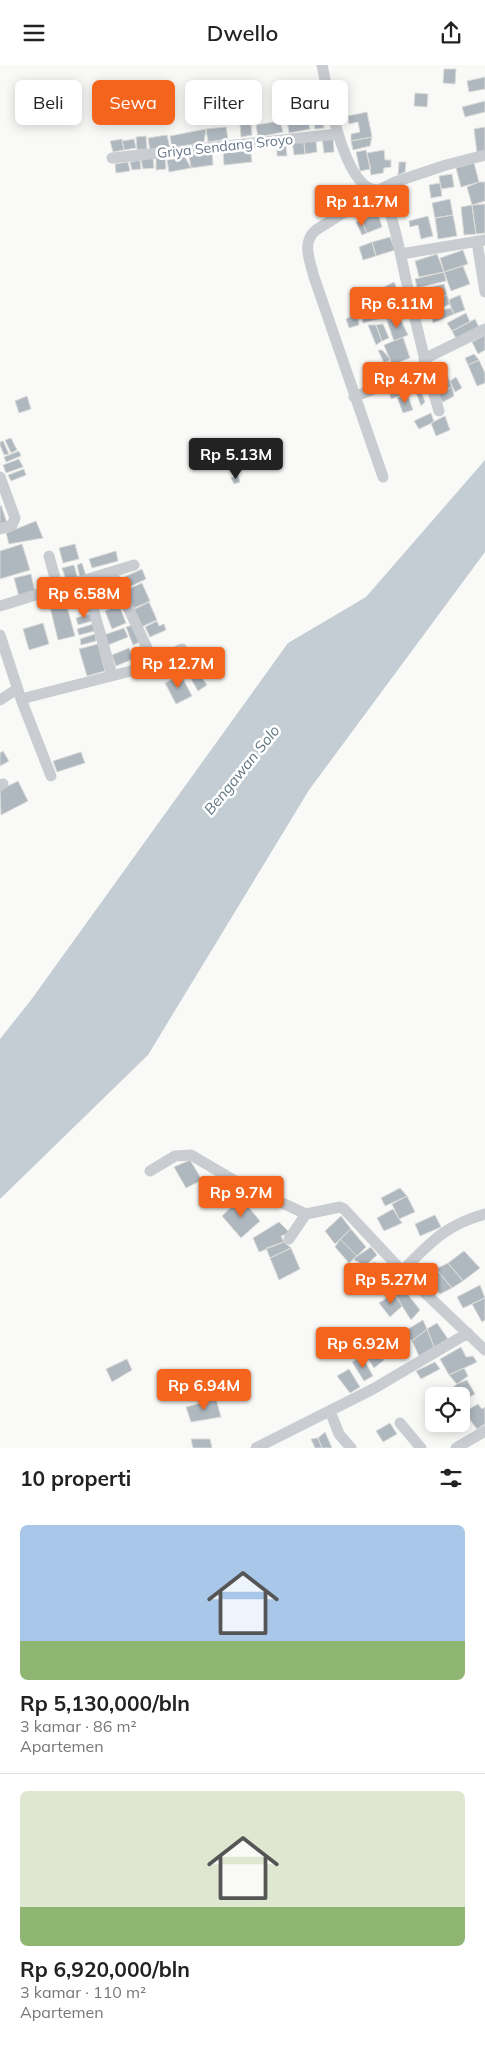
<!DOCTYPE html>
<html lang="id">
<head>
<meta charset="utf-8">
<style>
  body { margin:0; font-family:Mulish,sans-serif; background:#f2f2f2; color:#222; height:100vh; display:flex; flex-direction:column; font-size:19px; white-space:nowrap }
  * { box-sizing:border-box; margin:0 }
  p { font-size:16px; color:#767676 }
  .icon { flex:none; width:28px; height:28px; fill:none; stroke:currentColor; stroke-width:2; stroke-linecap:round; stroke-linejoin:round }
  .map { position:relative; height:1383px; overflow:hidden }
  .details { display:flex; flex-direction:column; background:#fff; flex:1 }
  .details>* { flex:none }
  .top-card { position:absolute; left:15px; top:15px; width:455px; height:45px; display:flex; gap:10px }
  .buttons { position:absolute; left:425px; top:1322px; display:grid; gap:10px }
  .buttons a { display:grid; place-items:center; width:45px; height:45px; border-radius:8px; background:#fff; box-shadow:0 2px 12px #0003; font-size:25px }
  .price { position:absolute; translate:-50% -42px; padding:0 11px; border-radius:5px; background:#f5641c; color:#fff; font-size:16px; line-height:32px; filter:drop-shadow(0 1px 2px #0008) }
  .price::after { content:''; position:absolute; left:50%; top:30px; width:15px; height:11px; margin-left:-8px; background:inherit; clip-path:polygon(0 0,100% 0,50% 100%) }
  .price.selected { background:#222; color:#fff }
  ul { padding:0; list-style:none }
  li { display:grid; align-content:center; gap:10px; height:265px; padding:0 20px }
  li+li { border-top:1px solid #e0e0e0 }
  li span { display:grid; place-items:center; height:155px; border-radius:8px; color:#555 }
  li>.icon { margin-inline-start:auto }
  span .icon { width:90px; height:90px; fill:#fffc; stroke-width:1 }
  li b { font-size:21px }
  h2 { display:flex; justify-content:space-between; align-items:center; height:60px; padding:0 20px; font-size:21px }
  .pill { padding:0 18px; border-radius:8px; background:#fff; box-shadow:0 2px 12px #0003; font-size:18px; line-height:45px }
  .pill.selected { background:#f5641c; color:#fff }
  header { display:flex; justify-content:space-between; align-items:center; height:65px; padding:0 20px; background:#fff; font-size:22px; font-weight:600 }
  .map>svg:first-child { display:block }
</style>
</head>
<body>
<header><svg class="icon" aria-label="menu" viewBox="0 0 24 24"><path d="M4 6h16M4 12h16M4 18h16"/></svg>Dwello<svg class="icon" aria-label="share" viewBox="0 0 24 24"><path d="M12 15V3M7 8l5-5 5 5M5 13v7h14v-7"/></svg></header>
<div class="map">
<svg width="485" height="1383" viewBox="0 0 485 1383">
  <rect width="100%" height="100%" fill="#f9faf7"/>
  <path fill="#c3cdd3" d="M485,395V487L309,725L148,990L0,1134V974L31,935L288,578L366,532Z"/>
  <path fill="#afb7bf" stroke="#dbdcd9" d="M444,4H456L455,19L443,18Z
    M485,12V24L469,27L467,16Z
    M415,28L428,29L427,42L414,41Z
    M485,36V47L465,52L462,42Z
    M367,47L372,72L351,76V69L360,67L358,57L349,59L348,51Z
    M307,52L310,64L289,68L287,55Z
    M313,52L322,53L324,63L315,64Z
    M280,56L283,67L258,72L256,60Z
    M251,59L252,70L241,72L240,60Z
    M226,62L228,74L208,77L206,64Z
    M485,62V87L477,88L474,64Z
    M206,64L204,77L172,83L170,71Z
    M167,70L170,83L150,86L148,73Z
    M146,71L147,84L137,85L136,72Z
    M333,71L334,87L324,88L322,72Z
    M372,72L370,81L353,85L351,76Z
    M122,74L124,85L113,87L110,76Z
    M134,74L136,83L124,85L122,76Z
    M316,75L317,87L305,89L304,77Z
    M292,76L304,77L305,89L294,90Z
    M286,80L287,91H277V81Z
    M250,82L252,97L224,100L223,85Z
    M366,85L371,104L360,106L356,87Z
    M384,85L385,95H391V102L384,103L383,108L371,110L367,88Z
    M212,87L213,100L191,103L189,90Z
    M165,92L166,104L156,105V93Z
    M185,92L191,103L169,107L167,95Z
    M153,93L154,103L143,104L141,95Z
    M140,95L141,104L132,105L130,97Z
    M128,97L130,106L116,108L115,99Z
    M399,97H406L405,107L398,110Z
    M474,98L479,117L461,122L456,103Z
    M452,109L454,122L441,124L439,111Z
    M479,117H485V136L472,140L467,122Z
    M440,118L442,131L431,133L429,120Z
    M373,133L378,140L370,144L366,137Z
    M450,134L453,150L435,153L432,138Z
    M485,139V168L476,169L472,140Z
    M472,140L476,169L464,170L461,142Z
    M378,148L382,162L367,168L361,155Z
    M453,150L457,171L438,174L435,153Z
    M428,151L433,171L421,174L418,160L410,162L409,156Z
    M361,155L367,168L362,170L356,157Z
    M390,172L395,185L376,191L372,177Z
    M372,177L376,191L363,195L359,182Z
    M463,185L468,199L444,207L440,193Z
    M437,189L444,207L419,212L415,196Z
    M463,201L470,219L451,226L444,207Z
    M444,207L446,216L417,223L415,214Z
    M394,217L401,233L376,241L372,228Z
    M444,219L447,230L425,236L422,224Z
    M447,230L450,239L431,248L426,239Z
    M460,230L465,245L454,249L448,235Z
    M401,233L406,249L387,256L382,238Z
    M372,241L379,254L363,258L361,248Z
    M451,243L454,249L433,258L431,248Z
    M357,248L359,260L349,263L346,254Z
    M466,248L470,257L452,266L447,258Z
    M399,251L408,270L394,276L387,256Z
    M475,254L480,264L458,277L452,266Z
    M383,259L389,273L382,276L376,260Z
    M368,260H376L382,276L376,280Z
    M485,270V285L478,289L472,277Z
    M403,272L410,293L392,300L384,280Z
    M378,285H382L391,295L384,298Z
    M474,289L479,295L468,300L465,293Z
    M479,295L485,308V318L477,321L468,300Z
    M388,301L392,312L384,315L379,304Z
    M445,305L452,322L442,326L439,323L434,325L430,318L437,315L434,310Z
    M456,312L462,323L455,327L450,316Z
    M401,319L405,329L391,334L388,323Z
    M452,322L454,331L443,337L438,330Z
    M420,323L425,337L421,341L415,325Z
    M27,331L31,344L19,348L15,336Z
    M408,331L413,345L403,348L397,332Z
    M431,348L434,357L419,364L414,356Z
    M445,351L450,365L436,371L431,358Z
    M11,373L17,385L11,388L5,375Z
    M3,376L9,389L4,390L0,380V377Z
    M19,386L21,391L6,397L4,392Z
    M19,394L23,402L6,408L3,400Z
    M24,404L26,410L11,416L8,410Z
    M238,410L240,417L234,419L231,413Z
    M1,440L7,458L0,461V441Z
    M36,456L43,473L9,479L6,468Z
    M22,479L30,505L0,514V486Z
    M75,479L79,494L63,498L59,483Z
    M116,486L118,496L92,503L89,494Z
    M82,498L86,511L80,513L77,500Z
    M74,500L78,514L67,518L62,503Z
    M142,504L146,514L127,523L122,513Z
    M31,509L35,527L19,532L14,513Z
    M113,518L120,535L100,543L93,526Z
    M142,518L150,536L132,544L124,526Z
    M84,530L89,546L80,548L78,540L72,542L70,534Z
    M149,537L157,555L141,562L133,545Z
    M66,538L75,571L58,575L50,542Z
    M119,540L126,558L112,564L105,546Z
    M90,549L92,556L78,560L76,553Z
    M157,556L159,561L164,559L166,565L150,572L145,562Z
    M43,558L49,579L29,585L23,564Z
    M93,559L95,566L79,570L77,564Z
    M133,560L140,577L133,580L126,562Z
    M124,563L128,572L108,580L104,570Z
    M95,569L96,576L81,580L80,574Z
    M98,579L105,606L87,611L79,584Z
    M142,581L145,587L135,591L132,585Z
    M129,583L133,594L116,601L112,590Z
    M187,588L195,600L184,607L177,595Z
    M196,604L207,620L198,626L188,609Z
    M181,610L192,631L176,639L165,618Z
    M3,686L9,696L0,701V688Z
    M81,687L85,698L57,707L53,696Z
    M18,716L28,736L1,750L0,725Z
    M190,1095L202,1115L186,1123L174,1102Z
    M400,1123L407,1131L385,1141L381,1133Z
    M407,1131L415,1147L399,1154L392,1139Z
    M241,1133L260,1156L241,1173L222,1151Z
    M393,1144L402,1158L384,1166L377,1153Z
    M435,1150L441,1162L420,1171L415,1159Z
    M341,1151L351,1164L335,1179L325,1166Z
    M279,1157L290,1168L281,1171L284,1177L259,1187L253,1173Z
    M351,1164L366,1182L357,1191L340,1174Z
    M340,1174L357,1191L349,1198L335,1182Z
    M284,1177L291,1183L270,1193L266,1183Z
    M371,1182L377,1190L365,1201L353,1194Z
    M291,1183L300,1204L279,1215L270,1193Z
    M464,1186L480,1203L463,1216L448,1198Z
    M375,1197L383,1211L376,1217L365,1201Z
    M448,1198L463,1216L452,1223L436,1204Z
    M436,1204L452,1223L440,1229L425,1212Z
    M480,1220L485,1233L463,1243L457,1232Z
    M402,1222L420,1245L411,1255L394,1228Z
    M394,1228L402,1241L390,1252L379,1238Z
    M485,1233V1255L482,1257L472,1239Z
    M423,1255L427,1264L412,1276L403,1267Z
    M437,1258L448,1274L434,1282L427,1264Z
    M427,1264L434,1282L419,1291L412,1276Z
    M370,1275L384,1295L374,1303L362,1284Z
    M461,1282L466,1292L473,1291L477,1297L449,1310L440,1294Z
    M362,1291L373,1311L364,1316L352,1297Z
    M127,1294L132,1305L112,1317L106,1304Z
    M435,1297L440,1304L421,1314L416,1306Z
    M464,1303L468,1311L457,1319L449,1310Z
    M349,1304L360,1322L350,1328L337,1311Z
    M467,1315L475,1329L464,1335L461,1330L450,1331L447,1327L457,1319Z
    M216,1334L221,1352L191,1357L186,1342Z
    M478,1339L482,1344L485,1342V1359L477,1364L464,1347Z
    M390,1358L397,1369L383,1377L376,1366Z
    M325,1367L332,1383H322L318,1373Z
    M318,1373L322,1383H315L311,1374Z
    M191,1374H210L212,1383H193Z"/>
  <g fill="none" stroke-linecap="round" stroke-linejoin="round">
    <path stroke="#c9cdd1" stroke-width="11" d="M322,0C328,27 344,128 379,125
      M112,93L338,69
      M379,125C392,138 402,199 407,219C417,262 426,304 439,346
      M477,177L485,227
      M401,189L485,175
      M424,294L485,264
      M354,332L426,303
      M0,412L15,453L12,460L0,464
      M383,412L314,212C310,196 301,177 316,165L379,125L395,117L446,100L485,90
      M49,491L58,524
      M112,508L154,598
      M85,515L112,610
      M0,541L134,500
      M0,570L21,634L51,711
      M21,634L131,606L154,598L182,584
      M0,635L17,624
      M0,721L3,719
      M150,1106L175,1091L191,1090L237,1117L306,1149L340,1142L344,1144L402,1206L485,1285
      M289,1174L306,1149
      M402,1206C430,1178 445,1160 485,1149
      M330,1346L339,1369L351,1383
      M400,1358L421,1383
      M256,1383L373,1324L468,1268
      M456,1383L485,1366"/>
  </g>
  <g text-anchor="middle" stroke-width="5" stroke-linejoin="round" paint-order="stroke">
    <g font-size="14" fill="#66778b" stroke="#fff">
      <text transform="translate(225 81) rotate(-6)" y="5">Griya Sendang Sroyo</text>
    </g>
    <g font-size="15" font-style="italic" fill="#627886" stroke="#fff">
      <text transform="translate(242 705) rotate(-51)" y="5">Bengawan Solo</text>
    </g>
  </g>
</svg>
<div class="buttons">
<a><svg class="icon" aria-label="locate" viewBox="0 0 24 24"><circle cx="12" cy="12" r="6"/><path d="M12 2v4M12 18v4M2 12h4M18 12h4"/></svg></a>
</div>
<b class="price" style="left:362px;top:162px">Rp 11.7M</b>
<b class="price" style="left:397px;top:264px">Rp 6.11M</b>
<b class="price" style="left:405px;top:339px">Rp 4.7M</b>
<b class="price selected" style="left:236px;top:415px">Rp 5.13M</b>
<b class="price" style="left:84px;top:554px">Rp 6.58M</b>
<b class="price" style="left:178px;top:624px">Rp 12.7M</b>
<b class="price" style="left:241px;top:1153px">Rp 9.7M</b>
<b class="price" style="left:391px;top:1240px">Rp 5.27M</b>
<b class="price" style="left:363px;top:1304px">Rp 6.92M</b>
<b class="price" style="left:204px;top:1346px">Rp 6.94M</b>
<div class="top-card">
<a class="pill">Beli</a>
<a class="pill selected">Sewa</a>
<a class="pill">Filter</a>
<a class="pill">Baru</a>
</div>
</div>
<section class="details">
<h2>10 properti<svg class="icon" aria-label="filters" viewBox="0 0 24 24"><path d="M4 7h16M4 17h16"/><circle cx="9" cy="7" r="2"/><circle cx="15" cy="17" r="2"/></svg></h2>
<ul>
<li><span style="background:linear-gradient(#a9c7e8 75%,#8fb573 0)"><svg class="icon" aria-label="home" viewBox="0 0 24 24"><path d="M3 11l9-7 9 7M6 9v11h12V9"/></svg></span><div><b>Rp 5,130,000/bln</b><p>3 kamar · 86 m²</p><p>Apartemen</p></div></li>
<li><span style="background:linear-gradient(#dfe7d0 75%,#8fb573 0)"><svg class="icon" aria-label="home" viewBox="0 0 24 24"><path d="M3 11l9-7 9 7M6 9v11h12V9"/></svg></span><div><b>Rp 6,920,000/bln</b><p>3 kamar · 110 m²</p><p>Apartemen</p></div></li>
</ul>
</section>
</body>
</html>
